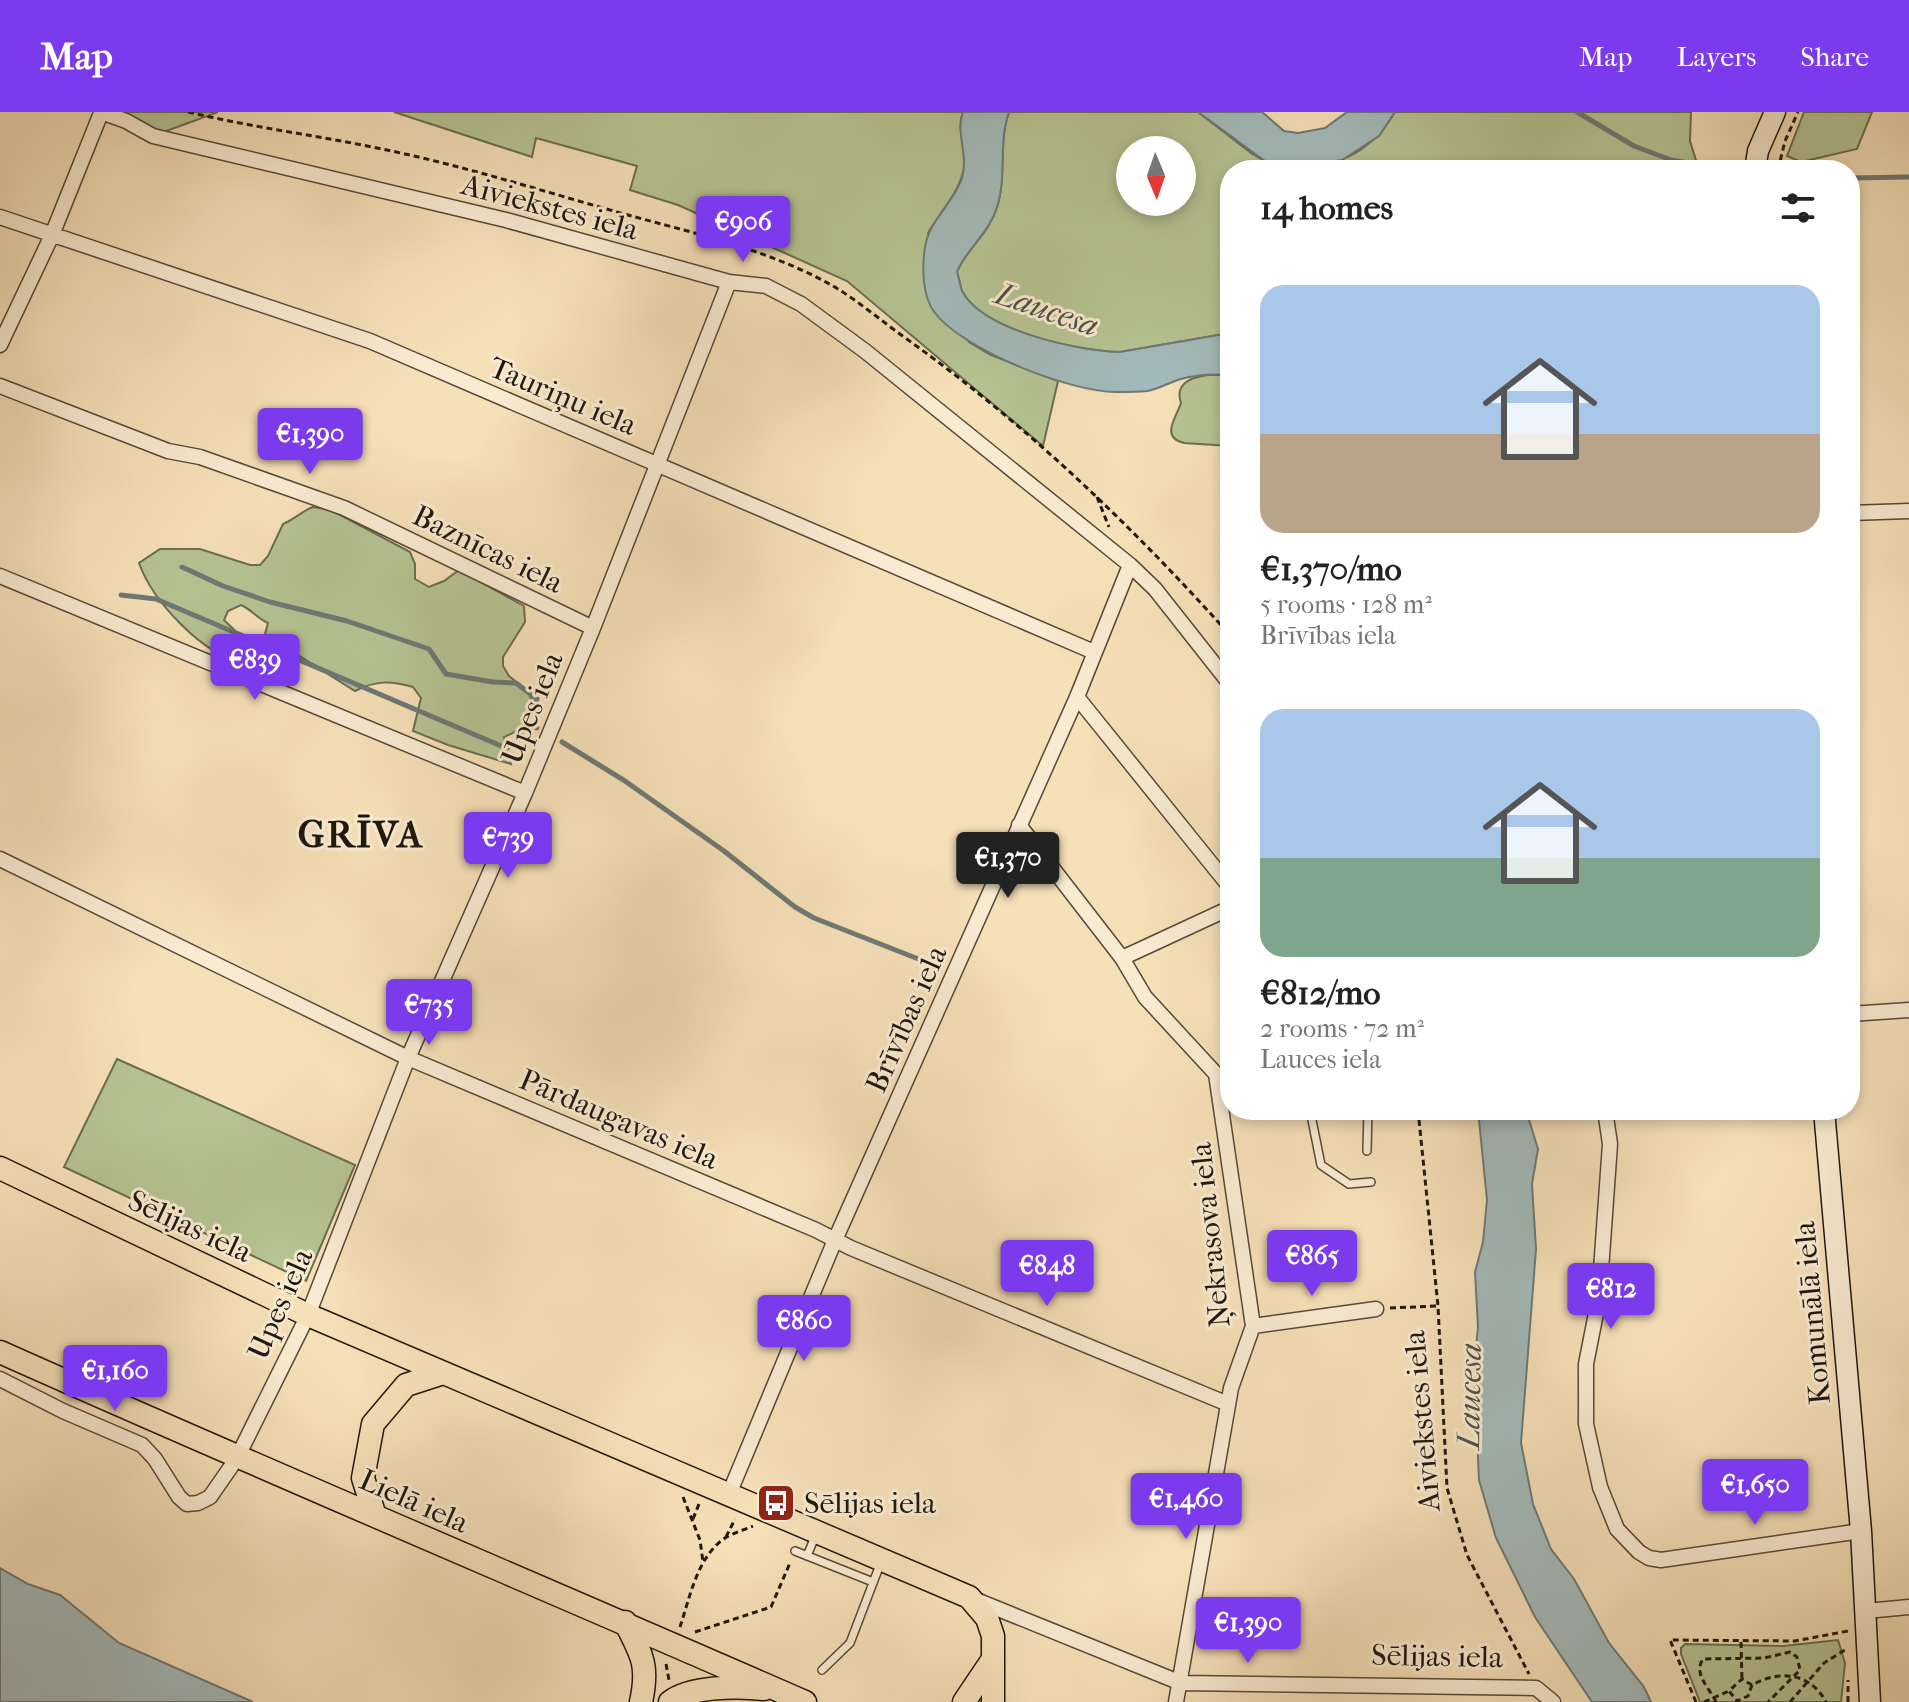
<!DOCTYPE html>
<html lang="en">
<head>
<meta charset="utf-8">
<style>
  body { margin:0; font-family:"IM FELL French Canon",serif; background:#f6f6f6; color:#222; height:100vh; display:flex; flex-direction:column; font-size:30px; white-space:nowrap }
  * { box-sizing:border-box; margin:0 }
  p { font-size:26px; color:#767676 }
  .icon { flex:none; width:44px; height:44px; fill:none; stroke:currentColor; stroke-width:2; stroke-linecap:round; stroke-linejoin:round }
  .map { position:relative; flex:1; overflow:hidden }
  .details { position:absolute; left:1220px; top:48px; width:640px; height:960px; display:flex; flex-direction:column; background:#fff; border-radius:32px; box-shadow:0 4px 12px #0003 }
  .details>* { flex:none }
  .needle { width:52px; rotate:178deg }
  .buttons { position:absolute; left:1116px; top:24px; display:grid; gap:16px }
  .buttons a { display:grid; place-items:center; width:80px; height:80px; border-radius:50%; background:#fff; box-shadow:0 4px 12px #0003; font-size:40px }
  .price { position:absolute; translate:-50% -68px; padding:0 18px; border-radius:8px; background:#7c3aed; color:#fff; font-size:26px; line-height:52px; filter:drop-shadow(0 2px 4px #0008) }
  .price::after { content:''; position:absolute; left:50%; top:48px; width:24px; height:18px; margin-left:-12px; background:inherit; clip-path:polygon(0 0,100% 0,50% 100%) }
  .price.active { background:#222; color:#fff }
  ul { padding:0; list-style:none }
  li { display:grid; align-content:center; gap:16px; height:424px; padding:0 40px }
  li span { display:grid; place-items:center; height:248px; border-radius:24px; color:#555 }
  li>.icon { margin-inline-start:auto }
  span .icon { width:144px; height:144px; fill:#fffc; stroke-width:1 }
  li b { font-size:34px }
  h2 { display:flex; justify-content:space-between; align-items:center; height:96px; padding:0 40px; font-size:34px }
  header { display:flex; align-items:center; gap:48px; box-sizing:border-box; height:112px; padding:0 40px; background:#7c3aed; color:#fff }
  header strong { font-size:38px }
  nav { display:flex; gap:44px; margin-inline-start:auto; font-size:28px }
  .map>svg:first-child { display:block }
</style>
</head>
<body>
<header>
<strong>Map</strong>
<nav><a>Map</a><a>Layers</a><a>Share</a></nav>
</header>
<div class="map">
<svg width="1909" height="1590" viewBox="0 0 1909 1590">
  <rect width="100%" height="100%" fill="#f6e0b8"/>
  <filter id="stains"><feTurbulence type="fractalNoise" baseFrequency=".0025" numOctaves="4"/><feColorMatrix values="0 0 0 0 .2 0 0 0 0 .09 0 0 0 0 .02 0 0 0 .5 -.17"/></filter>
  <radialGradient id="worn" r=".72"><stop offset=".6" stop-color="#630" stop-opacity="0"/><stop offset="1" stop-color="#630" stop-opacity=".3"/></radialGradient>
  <path fill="#b6c393" stroke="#6a6d50" stroke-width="2" fill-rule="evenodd" d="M101,0H218L153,24Z
    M394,0H963C956,18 966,31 965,49C963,77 942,97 928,121L969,230L991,243L1058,269L1043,334L847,169L678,93L630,78L637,54L536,26L532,45Z
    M1009,0H1198L1251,41L1276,56L1277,58H1230V221L1120,240C1079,239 982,219 962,179C960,173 959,166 957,160C966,137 989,122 997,95C1007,64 998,31 1009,0ZM1130,38H1182V90H1130Z
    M1395,0H1691L1690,29L1699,58H1316C1324,51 1331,51 1340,48C1364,40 1382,21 1395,0Z
    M1804,0H1872L1857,37L1801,50L1787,44Z
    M1208,263H1230V334L1184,331C1160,325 1176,306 1181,291C1174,271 1192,265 1208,263Z
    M313,395L331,398L410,440L415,452V467L429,475L444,469L459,458L524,494L525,510L503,545V554L509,564L528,579L536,600L515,620L504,625L511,652L448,633L413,619L421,586L413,575C391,569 376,568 355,579L265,522L268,511C257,506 252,498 241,493L228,499L224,508L252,535L243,551C202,542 153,490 139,451L160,437H200L250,453H260L268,444L283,412C295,407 302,399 313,395Z
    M117,947L355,1053L306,1169L64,1055Z
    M1838,1528L1845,1551L1841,1590H1700L1681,1542V1536L1685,1532L1783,1534Z"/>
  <path fill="#a3baba" stroke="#6e7975" stroke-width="2" d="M963,0H1009C998,31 1007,64 997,95C989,122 966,137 957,160C959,166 960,173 962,179C983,219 1079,239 1120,240L1230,221V263C1214,262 1196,263 1181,267C1170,270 1159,277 1147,279C1137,280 1126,280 1116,280C1070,280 963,238 935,201C922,185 922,155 925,135C929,108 954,91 962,66C969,43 955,21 963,0Z
    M1198,0H1262L1284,19L1298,21L1325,16L1347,0H1395L1379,24L1342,48L1326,51L1316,58H1277Z
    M1478,998H1526L1538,1037L1532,1072L1536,1137L1521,1331L1533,1392L1551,1437L1574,1467L1609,1531L1644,1575L1651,1590H1592L1535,1505L1496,1426L1479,1368L1474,1256L1478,1215L1475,1160L1483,1130L1487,1088Z
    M0,1456L28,1472L60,1483L119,1531L253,1590H0Z"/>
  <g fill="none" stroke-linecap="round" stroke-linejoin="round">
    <path stroke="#6e7975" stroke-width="5" d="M1577,0L1634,34L1671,48L1724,57
      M1850,66L1909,65
      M182,455L223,474L270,490L347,509L429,537L446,562L493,570L516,571L537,587L526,612
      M121,483L156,487L506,636L515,633L526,612L537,616
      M562,630L625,669L724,739L795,795L814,806L921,848"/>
    <g stroke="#554938" stroke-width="10">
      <path id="lane" d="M1310,998L1321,1053L1349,1072L1371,1070
        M1367,1039L1368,998
        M795,1439L873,1470
        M807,1444L816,1422
        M822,1558L850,1531L881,1450"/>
    </g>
    <g stroke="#554938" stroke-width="17">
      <path id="street" d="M101,0L126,9L153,24L506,108L729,170L766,174L801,192L865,239L1130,453L1155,477L1230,572
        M0,105L370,229L1094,540
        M0,233L52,123L101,1
        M0,274L168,339L200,345L344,396L593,516
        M1850,401L1909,399
        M0,464L525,681
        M1077,585L1230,775
        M1019,713L1122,846L1145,885L1216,962L1253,1214L1231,1276L1176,1590
        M0,747L408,946L816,1118L851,1136L1228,1292
        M1122,846L1230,796
        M1850,902L1909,898
        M1605,998L1610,1032L1599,1186L1586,1252V1312L1600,1375L1617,1417L1639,1440L1649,1446L1661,1448L1861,1419
        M1253,1214L1376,1197
        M0,1267L63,1299L142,1333L155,1347L179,1385L187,1392L198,1391L210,1385L237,1346L308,1203L408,946L525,681L593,516L729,170
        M729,1382L835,1128L1077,585L1130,453
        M976,1488L1181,1571L1536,1576L1553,1590
        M1866,1499L1909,1495"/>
    </g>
    <g stroke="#1f170e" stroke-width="23">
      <path id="secondary" d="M1755,58L1758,39L1775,0
        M1824,998L1861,1419L1870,1590"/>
    </g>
    <g stroke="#1f170e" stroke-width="25">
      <path id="primary" d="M0,1056L308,1203L969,1485L987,1506L993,1524V1590
        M0,1240C267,1359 537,1473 805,1590
        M375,1404L363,1366L373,1312L406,1273L443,1261
        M625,1510C642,1543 649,1553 641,1590
        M670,1590C690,1574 739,1574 764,1577
        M964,1590L993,1547"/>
    </g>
    <path stroke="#1f170e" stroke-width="3" stroke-dasharray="6 4" stroke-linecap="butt" d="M188,0C251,15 314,23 377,36C462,53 545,80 628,103C697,122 770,138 833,174C860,190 885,212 911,230C1030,316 1132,414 1230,523
      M1778,58L1785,29L1798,0
      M1097,385L1109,415
      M1418,998L1438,1194L1447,1376L1467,1443L1529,1562
      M1390,1196L1438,1194
      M683,1385L700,1428L703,1450
      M693,1407L699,1392
      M726,1425L735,1407
      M680,1515C690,1485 697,1445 725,1426C733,1421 744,1418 753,1414
      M695,1520L771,1495L790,1451
      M1741,1530L1742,1567
      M666,1552L669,1568
      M1752,1573L1742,1567L1729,1579L1737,1589L1748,1584L1752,1573C1779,1558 1810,1560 1826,1590
      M1696,1590L1670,1528L1795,1529L1848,1519
      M1704,1590L1729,1579
      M1716,1590C1709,1575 1693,1562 1703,1547L1764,1546L1790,1540L1797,1545L1800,1558L1768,1590
      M1790,1590L1824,1551L1848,1536
      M1848,1590V1568"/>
    <use href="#lane" stroke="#f9ebd1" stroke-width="7"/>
    <use href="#street" stroke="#f9ebd1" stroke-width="14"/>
    <use href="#secondary" stroke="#f9ebd1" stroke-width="20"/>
    <use href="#primary" stroke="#f6e0b8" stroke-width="22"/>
  </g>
  <defs>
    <g id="bus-square" transform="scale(2)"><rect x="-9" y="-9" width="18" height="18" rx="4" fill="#8f2418" stroke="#f9ebd1"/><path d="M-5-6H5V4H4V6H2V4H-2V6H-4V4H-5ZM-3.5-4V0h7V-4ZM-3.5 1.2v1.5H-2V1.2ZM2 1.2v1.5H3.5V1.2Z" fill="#fff"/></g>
  </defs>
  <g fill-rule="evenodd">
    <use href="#bus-square" x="776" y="1391"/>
  </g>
  <g text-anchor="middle" stroke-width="6" stroke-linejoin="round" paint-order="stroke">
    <g font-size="30" fill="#1f170e" stroke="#f9ebd1">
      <text transform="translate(550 95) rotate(15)" y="10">Aiviekstes iela</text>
      <text transform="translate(563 284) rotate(23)" y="10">Tauriņu iela</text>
      <text transform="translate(488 437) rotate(26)" y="10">Baznīcas iela</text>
      <text transform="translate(532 596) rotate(-68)" y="10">Upes iela</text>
      <text transform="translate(906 907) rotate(-66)" y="10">Brīvības iela</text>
      <text transform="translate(619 1007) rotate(23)" y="10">Pārdaugavas iela</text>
      <text transform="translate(190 1114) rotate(25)" y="10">Sēlijas iela</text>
      <text transform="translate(1210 1123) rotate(-96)" y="10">Ņekrasova iela</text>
      <text transform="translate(280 1192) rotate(-66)" y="10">Upes iela</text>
      <text transform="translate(1812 1201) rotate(-95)" y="10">Komunālā iela</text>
      <text transform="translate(1422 1309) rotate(-95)" y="10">Aiviekstes iela</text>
      <text transform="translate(414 1389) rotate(24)" y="10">Lielā iela</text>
      <text transform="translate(1437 1544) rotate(1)" y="10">Sēlijas iela</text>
    </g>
    <g font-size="30" fill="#1f170e" stroke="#f9ebd1" text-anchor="start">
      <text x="804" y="1401">Sēlijas iela</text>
    </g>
    <g font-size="32" font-style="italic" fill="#4d504a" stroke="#f9ebd1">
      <text transform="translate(1047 197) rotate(19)" y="11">Laucesa</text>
      <text transform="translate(1469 1284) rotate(-89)" y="11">Laucesa</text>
    </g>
    <g font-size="38" font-weight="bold" letter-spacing="2" fill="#1f170e" stroke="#f9ebd1">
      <text x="361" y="735">GRĪVA</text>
    </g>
  </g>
  <rect width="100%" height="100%" filter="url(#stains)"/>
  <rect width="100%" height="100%" fill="url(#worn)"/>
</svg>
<div class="buttons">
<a><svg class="needle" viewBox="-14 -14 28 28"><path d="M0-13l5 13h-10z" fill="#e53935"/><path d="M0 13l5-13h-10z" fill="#767676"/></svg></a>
</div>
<b class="price" style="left:743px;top:152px">€906</b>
<b class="price" style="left:310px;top:364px">€1,390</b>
<b class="price" style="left:255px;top:590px">€839</b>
<b class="price" style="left:508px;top:768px">€739</b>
<b class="price active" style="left:1008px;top:788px">€1,370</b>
<b class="price" style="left:429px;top:935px">€735</b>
<b class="price" style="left:1312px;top:1186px">€865</b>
<b class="price" style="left:1047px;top:1196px">€848</b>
<b class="price" style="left:1611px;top:1219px">€812</b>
<b class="price" style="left:804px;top:1251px">€860</b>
<b class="price" style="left:115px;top:1301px">€1,160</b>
<b class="price" style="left:1755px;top:1415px">€1,650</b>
<b class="price" style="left:1186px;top:1429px">€1,460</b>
<b class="price" style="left:1248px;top:1553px">€1,390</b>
<section class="details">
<h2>14 homes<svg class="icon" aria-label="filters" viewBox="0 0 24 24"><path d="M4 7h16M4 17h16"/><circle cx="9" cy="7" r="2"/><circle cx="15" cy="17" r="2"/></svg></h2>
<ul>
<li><span style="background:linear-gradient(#a9c7e8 60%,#b9a48a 0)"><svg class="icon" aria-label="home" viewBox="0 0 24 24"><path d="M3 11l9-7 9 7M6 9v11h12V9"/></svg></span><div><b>€1,370/mo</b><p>5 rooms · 128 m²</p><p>Brīvības iela</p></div></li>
<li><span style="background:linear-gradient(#a9c7e8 60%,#7fa58c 0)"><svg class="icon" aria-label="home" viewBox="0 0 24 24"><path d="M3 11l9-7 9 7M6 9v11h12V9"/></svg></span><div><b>€812/mo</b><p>2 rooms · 72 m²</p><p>Lauces iela</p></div></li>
</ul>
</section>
</div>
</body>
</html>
